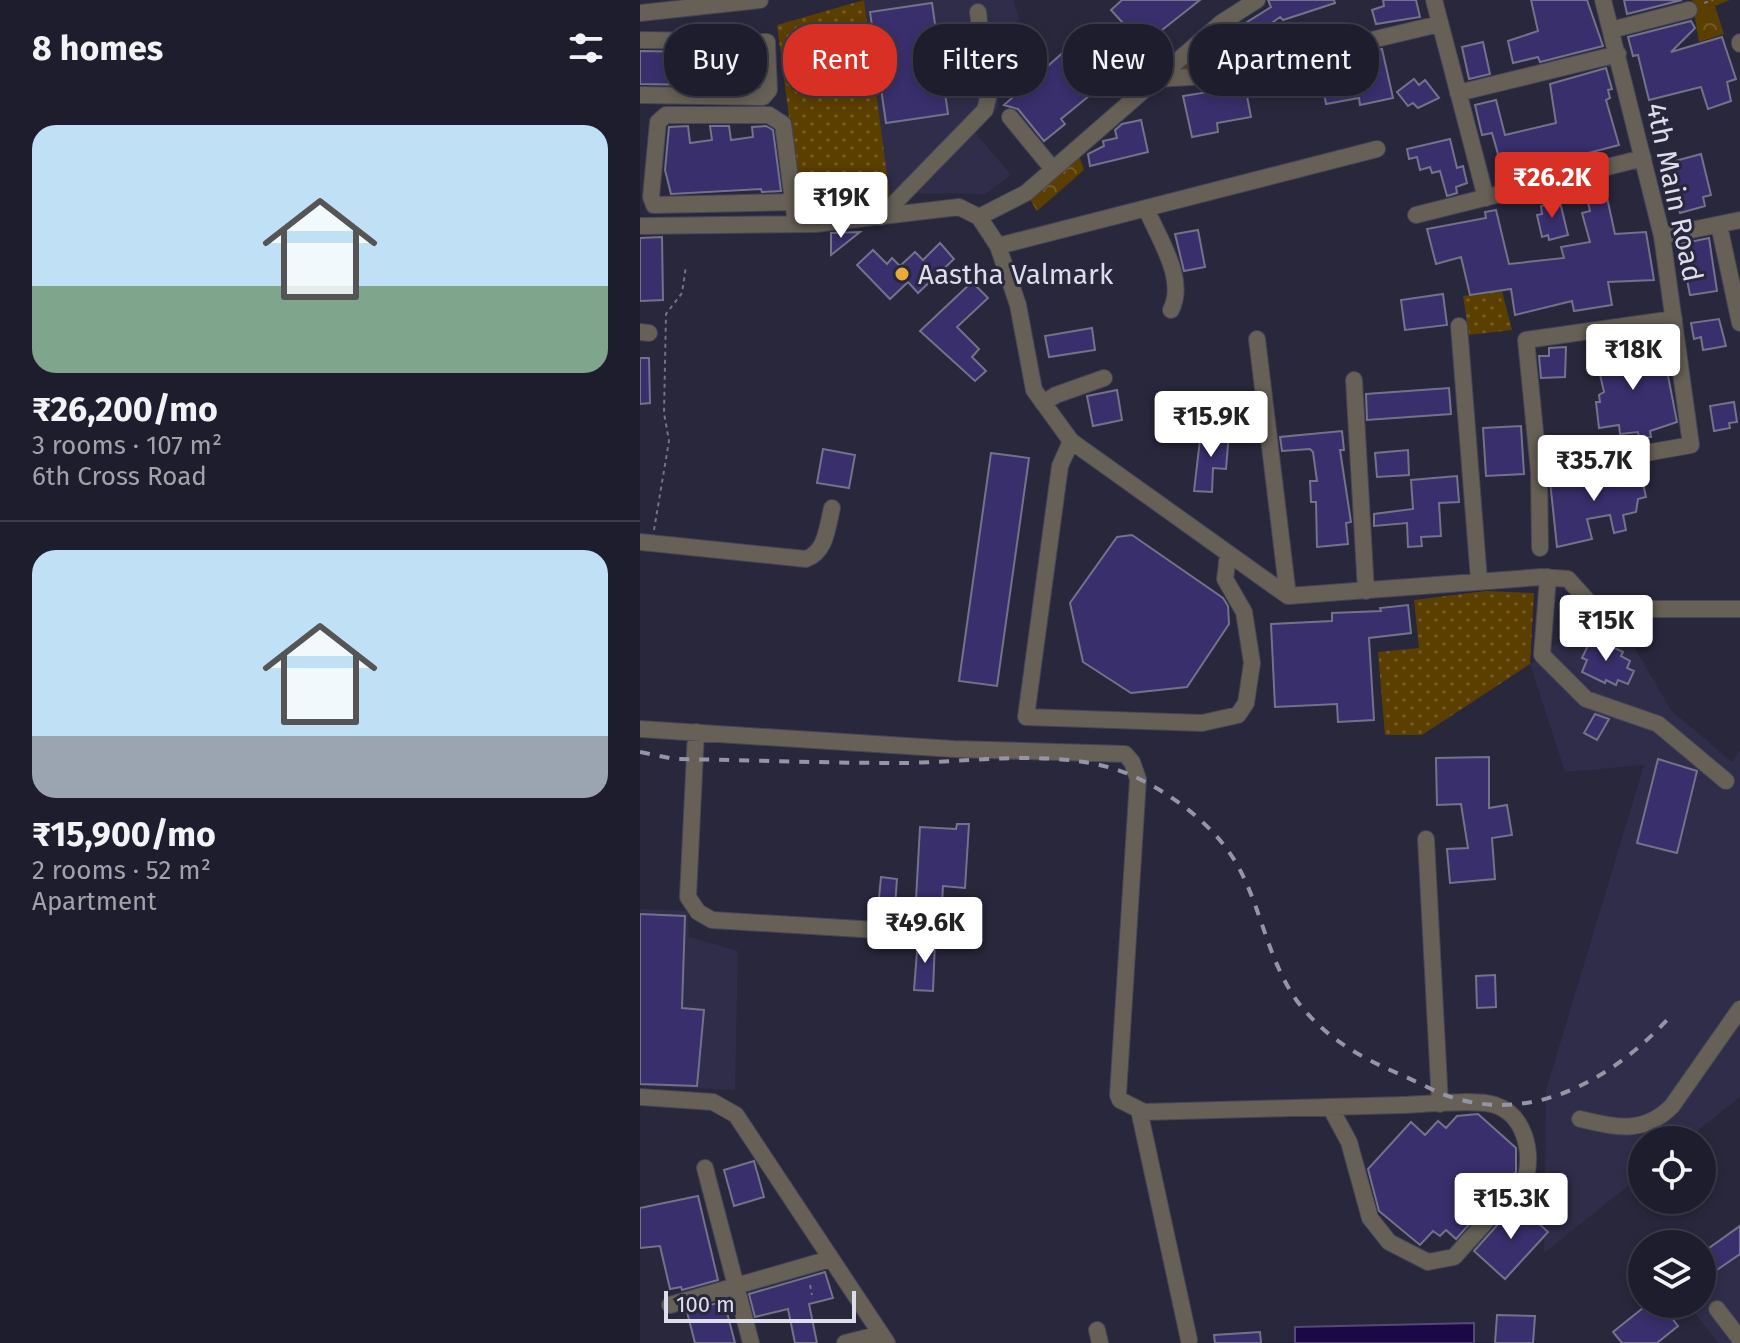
<!DOCTYPE html>
<html lang="en">
<head>
<meta charset="utf-8">
<style>
  body { margin:0; font-family:"Fira Sans",sans-serif; background:#262635; color:#f1f3f6; height:100vh; display:flex; flex-direction:column; font-size:30px; white-space:nowrap }
  * { box-sizing:border-box; margin:0 }
  p { font-size:26px; color:#a1a2aa }
  .icon { flex:none; width:44px; height:44px; fill:none; stroke:currentColor; stroke-width:2; stroke-linecap:round; stroke-linejoin:round }
  .map { position:relative; flex:1; overflow:hidden }
  .drawer { display:flex; flex-direction:column; background:#1e1d2d; width:640px }
  .drawer>* { flex:none }
  .top-card { position:absolute; left:24px; top:24px; width:760px; height:72px; display:flex; gap:16px }
  .tools { position:absolute; left:988px; top:1126px; display:grid; gap:16px }
  .tools a { display:grid; place-items:center; width:88px; height:88px; border-radius:50%; background:#1e1d2d; box-shadow:0 4px 12px #0003,0 0 0 2px #3c3b49; font-size:40px }
  .scale { position:absolute; left:24px; bottom:20px; width:192px; box-sizing:border-box; padding-left:8px; border:4px solid #ddddeb; border-top:0; font-size:22px; line-height:28px; white-space:nowrap; color:#ddddeb; -webkit-text-stroke:6px #28273c; paint-order:stroke }
  .price { position:absolute; translate:-50% -68px; padding:0 18px; border-radius:8px; background:#fff; color:#222; font-size:26px; line-height:52px; filter:drop-shadow(0 2px 4px #0008) }
  .price::after { content:''; position:absolute; left:50%; top:48px; width:24px; height:18px; margin-left:-12px; background:inherit; clip-path:polygon(0 0,100% 0,50% 100%) }
  .price.current { background:#d93025; color:#fff }
  ul { padding:0; list-style:none }
  li { display:grid; align-content:center; gap:16px; height:424px; padding:0 32px }
  li+li { border-top:2px solid #3c3b49 }
  li span { display:grid; place-items:center; height:248px; border-radius:24px; color:#555 }
  li>.icon { margin-inline-start:auto }
  span .icon { width:144px; height:144px; fill:#fffc; stroke-width:1 }
  li b { font-size:34px }
  h2 { display:flex; justify-content:space-between; align-items:center; height:96px; padding:0 32px; font-size:34px }
  .tag { padding:0 28px; border-radius:32px; background:#1e1d2d; box-shadow:0 4px 12px #0003,0 0 0 2px #3c3b49; font-size:28px; line-height:72px }
  .tag.current { background:#d93025; color:#fff }
  main { display:flex; flex:1; min-height:0 }
  .map>svg:first-child { display:block }
</style>
</head>
<body>
<main>
<section class="drawer">
<h2>8 homes<svg class="icon" aria-label="filters" viewBox="0 0 24 24"><path d="M4 7h16M4 17h16"/><circle cx="9" cy="7" r="2"/><circle cx="15" cy="17" r="2"/></svg></h2>
<ul>
<li><span style="background:linear-gradient(#bfe0f5 65%,#7fa58c 0)"><svg class="icon" aria-label="home" viewBox="0 0 24 24"><path d="M3 11l9-7 9 7M6 9v11h12V9"/></svg></span><div><b>₹26,200/mo</b><p>3 rooms · 107 m²</p><p>6th Cross Road</p></div></li>
<li><span style="background:linear-gradient(#bfe0f5 75%,#9aa5b1 0)"><svg class="icon" aria-label="home" viewBox="0 0 24 24"><path d="M3 11l9-7 9 7M6 9v11h12V9"/></svg></span><div><b>₹15,900/mo</b><p>2 rooms · 52 m²</p><p>Apartment</p></div></li>
</ul>
</section>
<div class="map">
<svg width="1100" height="1343" viewBox="0 0 1100 1343">
  <defs>
    <pattern id="grass-dots" width="8" height="8" patternUnits="userSpaceOnUse" patternTransform="scale(2)"><rect width="8" height="8" fill="#5b3f00"/><path d="M2 2h.1M6 6h.1" fill="none" stroke="#725a25" stroke-width="1.8" stroke-linecap="round"/></pattern>
    <pattern id="park-crowns" width="20" height="18" patternUnits="userSpaceOnUse" patternTransform="scale(2)"><rect width="20" height="18" fill="#5b3f00"/><path d="M2 6a3 3 0 1 1 6 0M12 15a3 3 0 1 1 6 0" fill="none" stroke="#725a25"/></pattern>
  </defs>
  <rect width="100%" height="100%" fill="#28273c"/>
  <path fill="#2f2d49" d="M224,0H373L380,21L352,29L359,107L334,131L371,175L345,194L267,193L251,204Z
    M969,604L1031,710L1092,762L1100,750V1097L1046,1140H1002V1175L904,1253L906,1090L1004,765L925,772L890,664Z
    M0,909L48,911L49,937L98,951L95,1090L0,1086Z
    M1100,1223V1343H1078L1048,1304H1062V1252Z"/>
  <path fill="url(#grass-dots)" d="M224,0L251,204L161,209L137,25Z
    M862,291L872,330L829,335L823,296Z
    M846,591L894,593L890,664L782,735H745L738,652L779,648L774,600Z"/>
  <path fill="url(#park-crowns)" d="M1052,0H1090L1075,6L1084,34L1059,42Z
    M585,29L593,61L535,71Z
    M439,155L444,170L397,211L388,196Z"/>
  <path fill="#1a0946" stroke="#544978" stroke-width="2" d="M834,1323V1343H655V1327Z"/>
  <path fill="#382f6c" stroke="#73728b" stroke-width="2" d="M482,0H560L503,45L471,10Z
    M628,0H694L695,3L643,20L640,17L626,27L631,49L593,54L588,34L631,7Z
    M743,0H776L780,17L736,24L732,10L744,6Z
    M891,0H947L963,46L900,62L898,57L873,63L868,41L898,31Z
    M984,0H1042L987,14Z
    M292,3L308,114L246,123L230,12Z
    M1051,21L1055,28L1031,52L1082,37L1096,79L1087,82L1091,101L1068,109L1061,87L1009,100L998,55L993,56L988,37Z
    M843,42L850,74L829,79L822,47Z
    M427,49L460,87L421,119L425,124L404,141L378,109L364,105Z
    M742,49L753,98L720,105L719,98L686,104L679,68L712,62L710,56Z
    M0,51L116,53L118,86L0,84Z
    M966,68L972,89L968,90L970,98L966,100L979,145L864,175L852,133L842,135L835,105L856,100L865,135L916,123L910,84Z
    M774,79L779,85L785,80L799,98L778,108L773,103L768,106L757,92Z
    M605,86L611,117L577,123L578,132L552,137L543,96Z
    M501,120L508,152L450,166L448,154L464,146L463,141L477,138L475,130L482,124Z
    M48,126L50,143L72,140L70,126H89L91,140L113,137L112,127L126,126L133,130L141,191L122,192L121,189L31,194L25,170L29,127Z
    M810,139L817,168L823,166L827,183L816,187L817,193L807,196L800,171L792,173L790,167L780,170L777,157L769,159L767,149Z
    M1061,154L1071,195L1063,197L1065,206L1040,213L1024,164Z
    M964,184L975,234L1006,232L1014,280L968,282L972,305L934,311L932,301L875,315L871,289L830,295L821,257L796,264L787,229L846,218L845,212L856,210L869,264L924,258L921,247L950,242L942,213L950,211L945,189Z
    M919,198L928,235L909,240L908,235L902,237L897,215L902,214L901,206L906,205L905,201Z
    M558,230L565,267L544,271L535,234Z
    M220,232L191,255V233Z
    M22,237L23,300L0,301V238Z
    M1069,238L1077,291L1050,295L1040,244Z
    M300,243L314,259L278,293L268,282L250,299L217,265L233,250L247,264L252,258L260,266L275,252L283,260Z
    M332,282L348,298L317,327L339,349L332,357L346,371L335,381L280,331Z
    M803,294L807,325L765,330L761,300Z
    M1079,319L1086,346L1063,350L1061,337L1054,339L1051,323Z
    M452,328L455,350L409,357L405,336Z
    M974,339L975,343L980,342L984,362L1024,355L1037,422L1010,431L1011,437L999,439L998,432L980,434L979,425L959,428L956,402H960L959,395L964,392L953,344Z
    M926,347L925,377L901,378L899,356H909V348Z
    M0,358H9L10,403L0,404Z
    M809,388L811,414L727,420L726,394Z
    M477,390L482,420L453,426L447,396Z
    M1094,402L1097,422L1089,423L1090,428L1074,431L1070,406Z
    M881,426L884,474L846,476L843,428Z
    M561,431L589,433L586,469L573,468L572,492L554,491Z
    M702,431L704,450H700L711,522L706,523L708,544L677,547L676,502H671L670,481H677L673,452L670,449L642,451L640,437Z
    M183,449L215,455L209,488L177,483Z
    M768,450L769,475L737,477L735,453Z
    M351,453L389,458L357,686L319,681Z
    M999,465L1006,497L998,499L996,512L983,515L986,530L974,533L970,515L947,519L952,539L917,547L910,481L939,476L941,484L969,479L968,475L978,474L977,469Z
    M817,476L819,502L799,503L801,536L781,537L782,546L768,547L767,523L734,526V514L773,509L771,480Z
    M492,535L583,598L588,606L589,624L547,687L491,693L443,662L430,603L477,537Z
    M768,605L771,633L729,638L734,720L698,722L697,704L635,707L631,624L692,621V613L741,611L740,608Z
    M952,637L983,652L981,656L990,661L987,668L994,671L988,684L978,680L976,685L966,680L965,683L942,672L947,660L942,658Z
    M955,714L969,719L957,740L944,733Z
    M849,757V808L867,805L872,835L852,838L855,879L810,883L807,849L828,848L821,804L797,805L796,758Z
    M1018,759L1057,771L1037,853L997,843Z
    M317,824H329L325,888L303,886L301,919L275,918L280,827L316,829Z
    M241,877L257,879L254,920L237,919Z
    M0,914L45,916L42,1008L64,1010L57,1086L0,1084Z
    M278,939L295,940L293,991L274,990Z
    M855,975L856,1007L837,1008L836,976Z
    M838,1114L876,1148V1172L816,1239L806,1230L800,1236L793,1231L780,1245L739,1211L728,1169L771,1122L785,1135L798,1121L806,1128L817,1116Z
    M114,1161L124,1197L94,1206L84,1170Z
    M58,1196L78,1280L42,1290L41,1287L30,1289L20,1246L0,1248V1208Z
    M877,1203L908,1232L865,1279L834,1251Z
    M1100,1226V1254L1074,1272L1062,1253Z
    M185,1272L193,1298L169,1304L177,1343H155L148,1309L115,1317L109,1294Z
    M84,1301L95,1343H55L47,1312Z
    M1008,1304H1021L1038,1326L1017,1343H982L973,1332Z
    M857,1315L895,1316L893,1343H855Z
    M620,1332L621,1343H575L574,1335Z"/>
  <g fill="none" stroke-linecap="round" stroke-linejoin="round">
    <g stroke="#454458" stroke-width="18">
      <path id="minor" d="M794,0L846,198
        M0,13L120,0
        M971,30L1049,10
        M0,40L127,42L129,90L123,97L0,95
        M1100,42V44
        M516,79L585,75L799,24
        M818,93L978,54
        M370,117L407,162
        M153,202L14,205L11,197L18,122L26,115H129L143,124L156,224
        M506,208C518,238 547,279 531,310
        M776,215L1003,158
        M241,217L345,110L348,98L338,12
        M339,217L386,193L581,23L617,0
        M1079,225L1100,323
        M0,226L175,224L319,207L339,217L358,246L378,305L394,390L431,441L648,596L902,577L928,579L955,609H1100
        M1022,236L1100,220
        M358,246L737,149
        M819,326L839,580
        M0,332L9,333
        M617,339L648,596
        M714,380L726,591
        M403,403L416,395L464,378
        M431,441L420,466L386,717L562,723L598,715L606,703L612,663L604,612L585,579L588,554
        M899,472L1051,445L1022,236L963,0
        M0,542L166,559C186,552 187,528 192,508
        M900,548L899,472L886,340L1034,319
        M908,577L902,655L946,699L1018,724L1086,781
        M0,729L314,749L485,754L492,762L498,779L478,1095L480,1100L504,1112C590,1110 677,1107 763,1105C784,1104 838,1099 855,1105C885,1115 892,1151 886,1177L814,1257L788,1262L749,1242L730,1218L709,1142L690,1107
        M56,732L48,897L58,912L72,920L270,932
        M786,839L800,1104
        M0,1097L73,1102L96,1115L247,1343
        M499,1110L549,1340
        M940,1119C976,1127 1003,1135 1032,1106L1100,1009
        M65,1168L111,1343
        M30,1305L190,1259
        M1077,1309L1100,1339
        M457,1330L460,1343
        M205,1343L241,1334"/>
    </g>
    <path stroke="#747385" stroke-width="2" stroke-dasharray="4 4" stroke-linecap="butt" d="M1064,3L1073,0
      M14,530L29,441L24,413L26,314L42,293L46,266
      M170,1285L172,1295"/>
    <use href="#minor" stroke="#666056" stroke-width="16"/>
    <path stroke="#9595a5" stroke-width="4" stroke-dasharray="10 10" stroke-linecap="butt" d="M0,752L34,759C108,760 183,763 258,763C330,763 424,746 491,775C533,794 577,827 599,868C622,911 628,960 657,1001C686,1039 721,1058 764,1076C780,1083 797,1093 814,1098C897,1123 974,1077 1028,1019"/>
  </g>
  <circle fill="#e7ac37" stroke="#28273c" stroke-width="3" cx="262" cy="274" r="8"/>
  <g text-anchor="middle" stroke-width="6" stroke-linejoin="round" paint-order="stroke">
    <g font-size="28" fill="#ddddeb" stroke="#28273c">
      <text transform="translate(1035 192) rotate(78)" y="10">4th Main Road</text>
    </g>
    <g font-size="28" fill="#ddddeb" stroke="#28273c" text-anchor="start">
      <text x="278" y="284">Aastha Valmark</text>
    </g>
  </g>
</svg>
<div class="tools">
<a><svg class="icon" aria-label="locate" viewBox="0 0 24 24"><circle cx="12" cy="12" r="6"/><path d="M12 2v4M12 18v4M2 12h4M18 12h4"/></svg></a>
<a><svg class="icon" aria-label="layers" viewBox="0 0 24 24"><path d="M12 4l9 5-9 5-9-5zM3 14l9 5 9-5"/></svg></a>
</div>
<div class="scale">100 m</div>
<b class="price current" style="left:912px;top:220px">₹26.2K</b>
<b class="price" style="left:201px;top:240px">₹19K</b>
<b class="price" style="left:993px;top:392px">₹18K</b>
<b class="price" style="left:571px;top:459px">₹15.9K</b>
<b class="price" style="left:954px;top:503px">₹35.7K</b>
<b class="price" style="left:966px;top:663px">₹15K</b>
<b class="price" style="left:285px;top:965px">₹49.6K</b>
<b class="price" style="left:871px;top:1241px">₹15.3K</b>
<div class="top-card">
<a class="tag">Buy</a>
<a class="tag current">Rent</a>
<a class="tag">Filters</a>
<a class="tag">New</a>
<a class="tag">Apartment</a>
</div>
</div>
</main>
</body>
</html>
